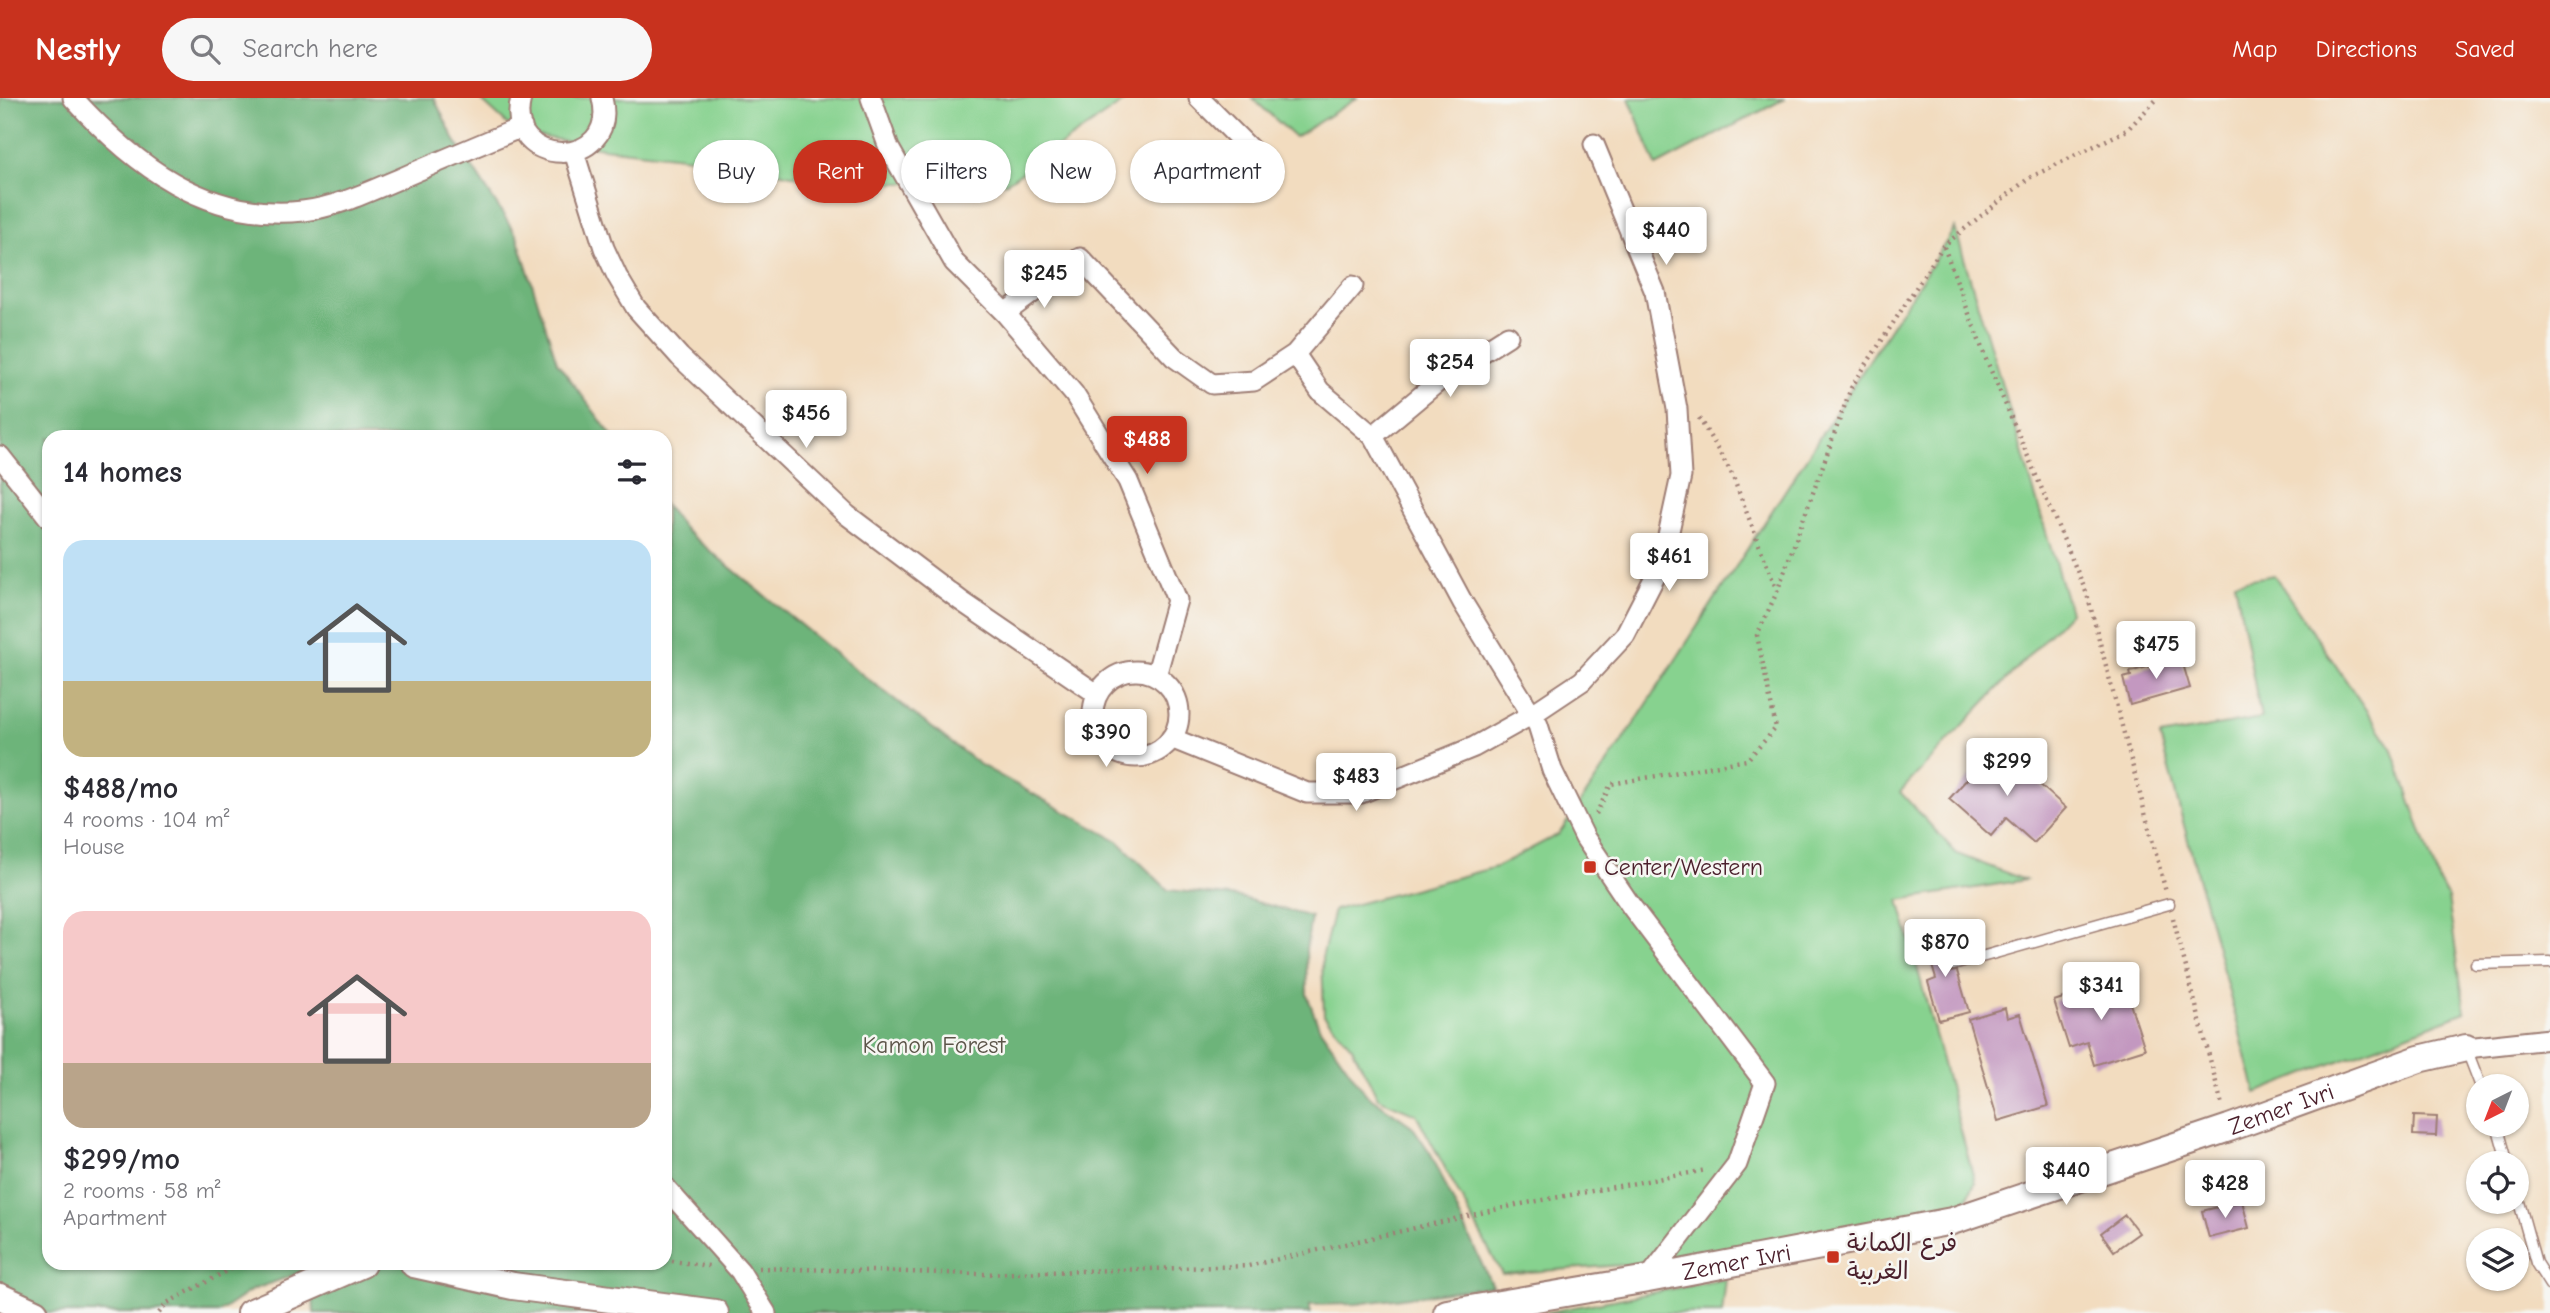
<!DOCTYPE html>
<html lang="en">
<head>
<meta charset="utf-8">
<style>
  body { margin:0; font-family:"Comic Neue","Playpen Sans Arabic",sans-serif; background:#f7f7f7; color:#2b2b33; height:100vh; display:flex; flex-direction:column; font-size:26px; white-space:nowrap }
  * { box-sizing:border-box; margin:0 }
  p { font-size:23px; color:#7c7c81 }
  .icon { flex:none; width:38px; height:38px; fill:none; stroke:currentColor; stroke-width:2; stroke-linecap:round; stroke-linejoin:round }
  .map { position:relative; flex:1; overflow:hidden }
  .side { position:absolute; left:42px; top:332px; width:630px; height:840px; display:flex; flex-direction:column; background:#fff; border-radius:21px; box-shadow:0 2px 5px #0004 }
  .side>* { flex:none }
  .hud { position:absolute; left:693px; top:42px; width:665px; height:63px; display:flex; gap:14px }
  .needle { width:46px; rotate:222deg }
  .buttons { position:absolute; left:2466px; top:976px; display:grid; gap:14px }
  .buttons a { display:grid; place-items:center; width:63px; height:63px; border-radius:50%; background:#fff; box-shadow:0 2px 5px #0004; font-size:35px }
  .price { position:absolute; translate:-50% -60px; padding:0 16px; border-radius:7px; background:#fff; color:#222; font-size:23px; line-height:46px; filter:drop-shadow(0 2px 4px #0008) }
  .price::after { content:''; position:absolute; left:50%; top:42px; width:21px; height:16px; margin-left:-10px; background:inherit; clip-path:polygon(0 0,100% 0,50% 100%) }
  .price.on { background:#c8321e; color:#fff }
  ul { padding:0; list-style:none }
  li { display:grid; align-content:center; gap:14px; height:371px; padding:0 21px }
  li span { display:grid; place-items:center; height:217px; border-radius:21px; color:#555 }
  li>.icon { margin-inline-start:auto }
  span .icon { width:126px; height:126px; fill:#fffc; stroke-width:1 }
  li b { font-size:30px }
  h2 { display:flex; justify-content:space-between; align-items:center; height:84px; padding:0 21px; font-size:30px }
  .chip { padding:0 24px; border-radius:32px; background:#fff; box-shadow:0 2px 5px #0004; font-size:24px; line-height:63px }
  .chip.on { background:#c8321e; color:#fff }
  header { display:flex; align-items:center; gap:42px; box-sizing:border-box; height:98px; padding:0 35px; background:#c8321e; color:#fff }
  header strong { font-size:33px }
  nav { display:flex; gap:38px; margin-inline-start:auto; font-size:24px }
  .search { width:490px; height:63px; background:#f7f7f7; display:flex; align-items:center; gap:18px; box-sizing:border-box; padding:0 24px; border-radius:38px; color:#7c7c81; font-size:26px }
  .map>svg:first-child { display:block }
</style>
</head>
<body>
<header>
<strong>Nestly</strong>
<div class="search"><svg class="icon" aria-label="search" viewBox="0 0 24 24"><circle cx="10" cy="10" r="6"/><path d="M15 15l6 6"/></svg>Search here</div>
<nav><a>Map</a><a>Directions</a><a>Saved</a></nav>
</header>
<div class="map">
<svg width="2550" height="1215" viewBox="0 0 2550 1215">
  <rect width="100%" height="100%" fill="#f6f6f2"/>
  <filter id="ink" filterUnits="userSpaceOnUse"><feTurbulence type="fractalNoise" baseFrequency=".0143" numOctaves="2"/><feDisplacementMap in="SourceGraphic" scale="14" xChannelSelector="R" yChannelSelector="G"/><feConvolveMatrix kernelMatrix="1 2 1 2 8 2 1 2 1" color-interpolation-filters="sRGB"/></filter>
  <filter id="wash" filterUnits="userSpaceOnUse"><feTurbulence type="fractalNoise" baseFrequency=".00686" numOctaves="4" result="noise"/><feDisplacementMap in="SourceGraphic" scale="28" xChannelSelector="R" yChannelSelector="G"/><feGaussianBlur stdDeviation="1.57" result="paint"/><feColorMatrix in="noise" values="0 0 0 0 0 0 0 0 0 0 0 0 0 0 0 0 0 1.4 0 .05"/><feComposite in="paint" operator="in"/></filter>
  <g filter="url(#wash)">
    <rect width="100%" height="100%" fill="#f2dcbf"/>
    <path fill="#87d28f" stroke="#68785d" stroke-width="2" d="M488,0H1129L1006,85H825L744,66L603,50L516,34L482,3Z
      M1252,0H1357L1295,39Z
      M1629,0H1786L1656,68Z
      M1955,130L2070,514L1900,694L1957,756L2025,782L1899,802L1975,1085L1965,1105L1677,1163L1502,1176L1416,1016L1378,1000L1352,949L1324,917L1322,860L1334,812L1496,769L1559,736L1640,617Z
      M2274,477L2392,650L2439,784L2448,800L2465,914L2256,995L2160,638L2261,620L2235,484Z
      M1726,1181L1722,1215H1543Z"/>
    <path fill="#6db47a" stroke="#5c6a52" stroke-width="2" d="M0,0H434L454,41L517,138L557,264L613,339L49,340V1166H665V407L686,433L842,561L979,666L1118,743L1168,792L1239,799L1311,819L1306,851L1307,897L1319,929L1366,996L1412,1028L1431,1056L1492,1188L1357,1206L1309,1207L1311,1215H314L311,1171L252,1192L218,1215H0Z"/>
    <g id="blocks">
      <path fill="#c398c0" d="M2181,559L2190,590L2130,607L2123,580L2131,578L2130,574Z
        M1997,648L2066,710L2034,745L2006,720L1991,738L1949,701Z
        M1947,833L1953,859L1947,862L1946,868L1951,874L1957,873L1969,914L1939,922L1928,884L1936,881L1924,841Z
        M2122,881L2145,951L2094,967L2087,944L2069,950L2054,903Z
        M2005,910L2007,920L2020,916L2048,1008L1998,1023L1968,921Z
        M2414,1018L2437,1019L2436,1038L2413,1037Z
        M2242,1103L2249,1130L2209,1140L2202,1113Z
        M2125,1117L2139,1135L2114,1153L2101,1135Z"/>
    </g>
  </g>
  <g filter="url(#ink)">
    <use href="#blocks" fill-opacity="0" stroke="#9e7e75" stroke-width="2"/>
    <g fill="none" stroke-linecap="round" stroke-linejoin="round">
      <g stroke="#9e7e75" stroke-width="13">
        <path id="lane" d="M2476,866L2550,864
          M1953,867L2169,806
          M2466,950L2481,989
          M2497,1027L2508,1066
          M2516,1093L2536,1165L2550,1187"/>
      </g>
      <g stroke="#9e7e75" stroke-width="23">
        <path id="street" d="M73,0C133,66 207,124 303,113C337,109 368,94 399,81C440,63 481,46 522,29
          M521,0C502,71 620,74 602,0
          M871,0L889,50L954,164L1005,215L1080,160L1174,259L1212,286L1254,283L1295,256
          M1199,0L1264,65
          M574,54L604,150L617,178L636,210L680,259L847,417L961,503L1097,596
          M1353,188L1295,256L1320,293L1373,338L1463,505L1538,627L1552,672L1585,740L1631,808L1765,985L1737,1066L1648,1181
          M1005,215L1074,296L1128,383L1177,502L1156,578
          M1373,338L1445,278L1508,238
          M0,358L49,420
          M1093 616a43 43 0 1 1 86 0a43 43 0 1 1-86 0Z
          M1171,640L1307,695H1361L1474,649L1531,617L1582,583L1625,537L1662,465L1681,378L1677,311L1655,194L1594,46
          M2466,950L2550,941
          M665,1089L740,1173L766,1215"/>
      </g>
      <g stroke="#9e7e75" stroke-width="30">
        <g id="secondary">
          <path d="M414,1166L513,1188L715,1215"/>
          <path d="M0,1199L35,1215"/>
          <path d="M250,1215L362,1166"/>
          <path id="s1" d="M1447,1215L1648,1181L1952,1123L2229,1030L2419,961L2466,950"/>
        </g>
      </g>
      <path stroke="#9e7e75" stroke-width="4.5" stroke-dasharray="2 5" stroke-linecap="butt" d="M1944,149L1986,261L2087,496L2166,794
        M1699,320L1731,374L1777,493
        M1596,716L1611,686L1747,662L1776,630L1757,537L1777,494L1851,290L1943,148L2029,80L2127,32L2158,0
        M2173,820L2222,1007
        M665,1162L709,1168
        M759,1170L982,1176L1248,1168L1516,1107L1706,1072
        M159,1215L167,1205L240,1166"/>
      <use href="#lane" stroke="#fff" stroke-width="10"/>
      <use href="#street" stroke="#fff" stroke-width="19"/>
      <use href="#secondary" stroke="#fff" stroke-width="26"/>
    </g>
  </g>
  <g fill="#c8321e" stroke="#f6f6f2" stroke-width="2.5">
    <rect x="1583" y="762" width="14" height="14" rx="3.5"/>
    <rect x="1826" y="1152" width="14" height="14" rx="3.5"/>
  </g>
  <g text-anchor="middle" stroke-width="5" stroke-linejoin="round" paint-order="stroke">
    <g font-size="24" fill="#4a1f2b" stroke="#f6f6f2" text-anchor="start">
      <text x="1604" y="777">Center/Western</text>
      <text x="1847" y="1153">فرع الكمانة<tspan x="1847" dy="28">الغربية</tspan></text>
    </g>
    <g font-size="24" fill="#5c5549" stroke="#f6f6f2">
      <text x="934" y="955">Kamon Forest</text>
    </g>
    <g font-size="24" fill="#4a1f2b" stroke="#f6f6f2">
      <text dy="8" stroke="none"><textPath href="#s1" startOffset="861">Zemer Ivri</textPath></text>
      <text dy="8" stroke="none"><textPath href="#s1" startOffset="294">Zemer Ivri</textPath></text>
    </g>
  </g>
</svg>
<div class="buttons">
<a><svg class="needle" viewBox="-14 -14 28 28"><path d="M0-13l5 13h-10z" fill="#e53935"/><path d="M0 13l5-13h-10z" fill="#7c7c81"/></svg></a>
<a><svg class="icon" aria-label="locate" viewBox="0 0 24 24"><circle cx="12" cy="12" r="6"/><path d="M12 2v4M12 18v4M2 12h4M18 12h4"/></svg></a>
<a><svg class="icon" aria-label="layers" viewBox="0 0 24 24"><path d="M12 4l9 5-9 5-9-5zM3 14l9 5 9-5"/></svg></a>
</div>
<b class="price" style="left:1666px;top:169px">$440</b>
<b class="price" style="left:1044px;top:212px">$245</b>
<b class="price" style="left:1450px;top:301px">$254</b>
<b class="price" style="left:806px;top:352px">$456</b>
<b class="price on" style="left:1147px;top:378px">$488</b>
<b class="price" style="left:1669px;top:495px">$461</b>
<b class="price" style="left:2156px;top:583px">$475</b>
<b class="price" style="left:1106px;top:671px">$390</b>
<b class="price" style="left:2007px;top:700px">$299</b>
<b class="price" style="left:1356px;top:715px">$483</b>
<b class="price" style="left:1945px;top:881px">$870</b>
<b class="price" style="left:2101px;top:924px">$341</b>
<b class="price" style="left:2066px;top:1109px">$440</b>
<b class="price" style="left:2225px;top:1122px">$428</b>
<div class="hud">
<a class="chip">Buy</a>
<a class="chip on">Rent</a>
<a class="chip">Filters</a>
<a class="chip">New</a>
<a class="chip">Apartment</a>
</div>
<section class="side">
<h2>14 homes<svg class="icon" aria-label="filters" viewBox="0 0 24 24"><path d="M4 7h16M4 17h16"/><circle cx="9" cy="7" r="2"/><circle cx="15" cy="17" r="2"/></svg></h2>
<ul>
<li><span style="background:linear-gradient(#bfe0f5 65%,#c2b280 0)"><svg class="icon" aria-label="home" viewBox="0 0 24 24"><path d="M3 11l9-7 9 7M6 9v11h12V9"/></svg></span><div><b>$488/mo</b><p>4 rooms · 104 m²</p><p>House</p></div></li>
<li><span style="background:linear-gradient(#f6c9c9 70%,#b9a48a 0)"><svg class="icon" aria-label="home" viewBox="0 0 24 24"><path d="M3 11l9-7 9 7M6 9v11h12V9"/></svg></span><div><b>$299/mo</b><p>2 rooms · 58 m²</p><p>Apartment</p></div></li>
</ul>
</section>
</div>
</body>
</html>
